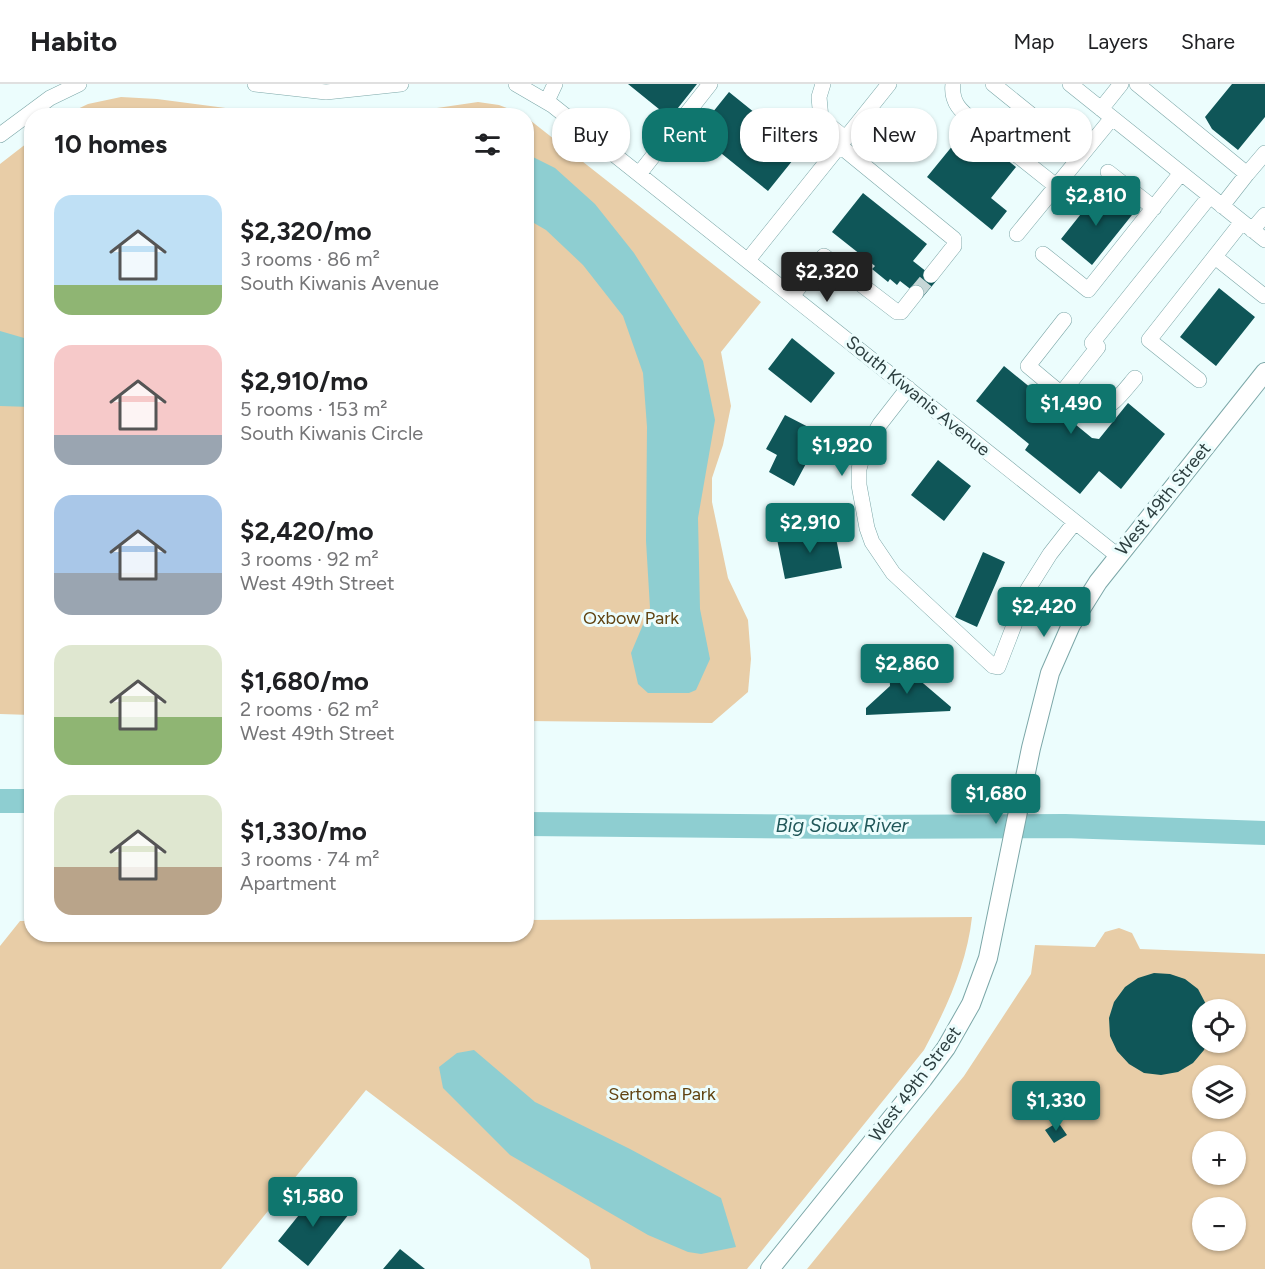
<!DOCTYPE html>
<html lang="en">
<head>
<meta charset="utf-8">
<style>
  body { margin:0; font-family:Figtree,sans-serif; background:#f6f6f6; color:#202124; height:100vh; display:flex; flex-direction:column; font-size:22px; white-space:nowrap }
  * { box-sizing:border-box; margin:0 }
  p { font-size:20px; color:#757577 }
  .icon { flex:none; width:33px; height:33px; fill:none; stroke:currentColor; stroke-width:2; stroke-linecap:round; stroke-linejoin:round }
  .map { position:relative; flex:1; overflow:hidden }
  .side { position:absolute; left:24px; top:24px; width:510px; height:834px; display:flex; flex-direction:column; background:#fff; border-radius:24px; box-shadow:0 2px 4px #0004 }
  .side>* { flex:none }
  .banner { position:absolute; left:552px; top:24px; width:570px; height:54px; display:flex; gap:12px }
  .tools { position:absolute; left:1192px; top:915px; display:grid; gap:12px }
  .tools a { display:grid; place-items:center; width:54px; height:54px; border-radius:50%; background:#fff; box-shadow:0 2px 4px #0004; font-size:30px }
  .price { position:absolute; translate:-50% -51px; padding:0 14px; border-radius:6px; background:#0f766e; color:#fff; font-size:20px; line-height:39px; filter:drop-shadow(0 2px 3px #0008) }
  .price::after { content:''; position:absolute; left:50%; top:36px; width:18px; height:14px; margin-left:-9px; background:inherit; clip-path:polygon(0 0,100% 0,50% 100%) }
  .price.selected { background:#222; color:#fff }
  ul { padding:0; list-style:none }
  li { display:flex; align-items:center; gap:18px; height:150px; padding:0 30px }
  li span { display:grid; place-items:center; flex:none; width:168px; height:120px; border-radius:18px; color:#555 }
  li>.icon { margin-inline-start:auto }
  span .icon { width:72px; height:72px; fill:#fffc; stroke-width:1 }
  li b { font-size:26px }
  h2 { display:flex; justify-content:space-between; align-items:center; height:72px; padding:0 30px; font-size:26px }
  .chip { padding:0 21px; border-radius:24px; background:#fff; box-shadow:0 2px 4px #0004; font-size:21px; line-height:54px }
  .chip.selected { background:#0f766e; color:#fff }
  header { display:flex; align-items:center; gap:36px; box-sizing:border-box; height:84px; padding:0 30px; background:#fff; border-bottom:2px solid #e0e0e0 }
  header strong { font-size:28px }
  nav { display:flex; gap:33px; margin-inline-start:auto; font-size:21px }
  .map>svg:first-child { display:block }
</style>
</head>
<body>
<header>
<strong>Habito</strong>
<nav><a>Map</a><a>Layers</a><a>Share</a></nav>
</header>
<div class="map">
<svg width="1265" height="1185" viewBox="0 0 1265 1185">
  <rect width="100%" height="100%" fill="#ecfdfd"/>
  <path fill="#e8cda7" fill-rule="evenodd" d="M121,13L157,15L278,31H65L88,20Z
    M478,18L499,21L525,31H389Z
    M526,33L761,218L721,268L731,322L723,361L712,394V418L728,494L748,536L751,575L748,608L712,639L527,637Z
    M31,56V631L0,630V80Z
    M972,833C967,880 946,925 924,966L747,1185H591L589,1175L366,1006L221,1185H0V862L20,837H31L32,850H526L527,836Z
    M1119,844L1132,849L1140,865L1265,870V1185H807L964,992L1031,890L1035,861L1095,863L1105,848ZM1203,926H1236V958H1203ZM1203,992H1236V1024H1203ZM1203,1058H1236V1090H1203ZM1203,1124H1236V1156H1203Z"/>
  <path fill="#8eced1" d="M527,70L555,84L595,120L634,169L703,277L715,336L698,434L700,525L710,575L696,606L689,609H648L638,600L631,569L650,524L646,457L647,343L643,289L623,232L583,181L546,146L527,135Z
    M0,247L31,256V323L0,322Z
    M474,966L535,1018L630,1065L721,1114L736,1163L701,1170L688,1168L648,1151L510,1071L443,1004L439,983L457,969Z"/>
  <g fill="none" stroke-linecap="round" stroke-linejoin="round">
    <path stroke="#8eced1" stroke-width="24" d="M0,717H32
      M526,740L848,743L1065,742L1265,749"/>
  </g>
  <path fill="#0f5658" d="M628,0H697L670,34Z
    M1232,0H1265V33L1238,66L1212,45L1205,33Z
    M729,8L801,66L768,107L696,49Z
    M967,44L1016,83L991,114L1007,127L992,146L927,93Z
    M1100,106L1132,131L1092,181L1061,155Z
    M863,109L927,160L913,177L937,196L922,214L900,197L897,201L890,195L888,198L872,185L875,182L832,148Z
    M1219,204L1255,233L1216,282L1180,253Z
    M792,254L835,289L811,319L768,285Z
    M1004,282L1092,354L1099,355L1128,319L1165,350L1121,405L1099,387L1080,410L1025,366L1029,360L976,317Z
    M785,331L818,348L813,357L817,359L794,402L769,388L777,371L766,365Z
    M938,376L971,402L944,437L911,411Z
    M834,444L842,484L785,495L777,455Z
    M983,468L1005,478L977,543L955,533Z
    M918,582L922,592L917,594L951,623L950,627L866,631V624L890,602L889,583Z
    M1154,889L1170,890L1185,895L1198,905L1209,926H1203V958H1207L1204,966L1193,979L1178,988L1161,991L1144,989L1129,980L1117,967L1110,952L1109,934L1114,918L1125,903L1138,894Z
    M1058,1038L1067,1051L1054,1059L1045,1046Z
    M319,1106L349,1130L308,1182L278,1157Z
    M400,1165L425,1185H383Z"/>
  <g fill="none" stroke-linecap="round" stroke-linejoin="round">
    <path stroke="#c6d7d7" stroke-width="15" stroke-dasharray="15 8" stroke-linecap="butt" d="M916,209L931,191"/>
    <g stroke="#7ca7a8" stroke-width="16">
      <path id="minor" d="M255,0L326,8L401,0
        M516,0L552,21L1118,472
        M823,0L819,13L821,35L845,54
        M953,0C950,23 967,31 983,45
        M993,0L1081,71
        M1070,0L1265,156
        M1137,0L1247,90L1222,122
        M547,17L555,0
        M1101,25L1121,0
        M0,51L50,14L79,0
        M998,56L1056,102
        M839,61L954,155V162L931,191
        M1108,88L1154,124
        M639,90L710,0
        M1247,90L1265,69
        M1252,146L1265,131
        M1017,150L1112,34
        M1043,170L1088,206L1181,89
        M1215,173L1264,212
        M748,176L889,0
        M792,212L824,172L897,228H901L916,209
        M1064,236L1028,282C1049,299 1069,319 1094,329C1113,323 1123,308 1135,294
        M1092,259L1210,112
        M1199,296L1149,256L1242,138
        M908,304L880,340L863,370L859,385V401L867,444L872,458L893,489L993,582L998,583L1028,505L1050,470L1075,438
        M1061,310L1098,263"/>
    </g>
    <g stroke="#7ca7a8" stroke-width="20">
      <path id="major" d="M770,1185L923,995L946,964L971,920L988,874L1031,664L1050,589L1071,541L1098,498L1265,288"/>
    </g>
    <use href="#minor" stroke="#fff" stroke-width="15"/>
    <use href="#major" stroke="#fff" stroke-width="18"/>
  </g>
  <g text-anchor="middle" stroke-width="6" stroke-linejoin="round" paint-order="stroke">
    <g font-size="18" fill="#2d3f40" stroke="#ecfdfd">
      <text transform="translate(918 312) rotate(39)" y="6">South Kiwanis Avenue</text>
      <text transform="translate(1163 415) rotate(-51)" y="6">West 49th Street</text>
      <text transform="translate(915 1000) rotate(-53)" y="6">West 49th Street</text>
    </g>
    <g font-size="18" fill="#614311" stroke="#ecfdfd">
      <text x="631" y="540">Oxbow Park</text>
      <text x="662" y="1016">Sertoma Park</text>
    </g>
    <g font-size="20" font-style="italic" fill="#21585a" stroke="#ecfdfd">
      <text x="842" y="748">Big Sioux River</text>
    </g>
  </g>
</svg>
<div class="tools">
<a><svg class="icon" aria-label="locate" viewBox="0 0 24 24"><circle cx="12" cy="12" r="6"/><path d="M12 2v4M12 18v4M2 12h4M18 12h4"/></svg></a>
<a><svg class="icon" aria-label="layers" viewBox="0 0 24 24"><path d="M12 4l9 5-9 5-9-5zM3 14l9 5 9-5"/></svg></a>
<a>+</a>
<a>−</a>
</div>
<b class="price" style="left:1096px;top:143px">$2,810</b>
<b class="price selected" style="left:827px;top:219px">$2,320</b>
<b class="price" style="left:1071px;top:351px">$1,490</b>
<b class="price" style="left:842px;top:393px">$1,920</b>
<b class="price" style="left:810px;top:470px">$2,910</b>
<b class="price" style="left:1044px;top:554px">$2,420</b>
<b class="price" style="left:907px;top:611px">$2,860</b>
<b class="price" style="left:996px;top:741px">$1,680</b>
<b class="price" style="left:1056px;top:1048px">$1,330</b>
<b class="price" style="left:313px;top:1144px">$1,580</b>
<div class="banner">
<a class="chip">Buy</a>
<a class="chip selected">Rent</a>
<a class="chip">Filters</a>
<a class="chip">New</a>
<a class="chip">Apartment</a>
</div>
<section class="side">
<h2>10 homes<svg class="icon" aria-label="filters" viewBox="0 0 24 24"><path d="M4 7h16M4 17h16"/><circle cx="9" cy="7" r="2"/><circle cx="15" cy="17" r="2"/></svg></h2>
<ul>
<li><span style="background:linear-gradient(#bfe0f5 75%,#8fb573 0)"><svg class="icon" aria-label="home" viewBox="0 0 24 24"><path d="M3 11l9-7 9 7M6 9v11h12V9"/></svg></span><div><b>$2,320/mo</b><p>3 rooms · 86 m²</p><p>South Kiwanis Avenue</p></div></li>
<li><span style="background:linear-gradient(#f6c9c9 75%,#9aa5b1 0)"><svg class="icon" aria-label="home" viewBox="0 0 24 24"><path d="M3 11l9-7 9 7M6 9v11h12V9"/></svg></span><div><b>$2,910/mo</b><p>5 rooms · 153 m²</p><p>South Kiwanis Circle</p></div></li>
<li><span style="background:linear-gradient(#a9c7e8 65%,#9aa5b1 0)"><svg class="icon" aria-label="home" viewBox="0 0 24 24"><path d="M3 11l9-7 9 7M6 9v11h12V9"/></svg></span><div><b>$2,420/mo</b><p>3 rooms · 92 m²</p><p>West 49th Street</p></div></li>
<li><span style="background:linear-gradient(#dfe7d0 60%,#8fb573 0)"><svg class="icon" aria-label="home" viewBox="0 0 24 24"><path d="M3 11l9-7 9 7M6 9v11h12V9"/></svg></span><div><b>$1,680/mo</b><p>2 rooms · 62 m²</p><p>West 49th Street</p></div></li>
<li><span style="background:linear-gradient(#dfe7d0 60%,#b9a48a 0)"><svg class="icon" aria-label="home" viewBox="0 0 24 24"><path d="M3 11l9-7 9 7M6 9v11h12V9"/></svg></span><div><b>$1,330/mo</b><p>3 rooms · 74 m²</p><p>Apartment</p></div></li>
</ul>
</section>
</div>
</body>
</html>
